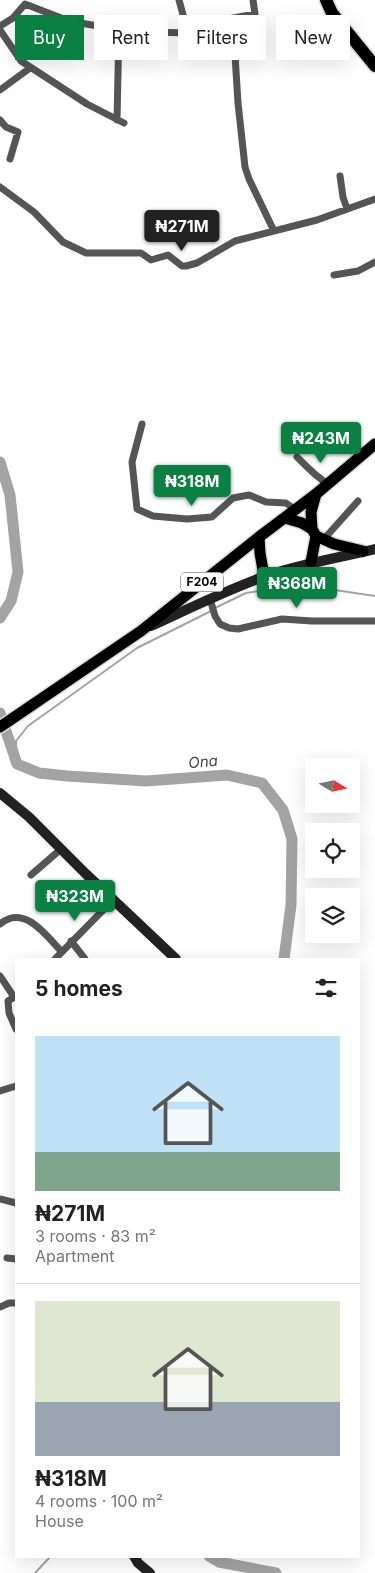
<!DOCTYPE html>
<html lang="en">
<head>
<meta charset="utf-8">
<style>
  body { margin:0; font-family:Inter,sans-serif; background:#f6f6f6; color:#222; height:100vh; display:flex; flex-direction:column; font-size:19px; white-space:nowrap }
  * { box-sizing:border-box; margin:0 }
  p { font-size:16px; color:#767676 }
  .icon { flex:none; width:28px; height:28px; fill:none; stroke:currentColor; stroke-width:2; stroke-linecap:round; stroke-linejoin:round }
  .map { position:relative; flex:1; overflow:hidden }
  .sheet { position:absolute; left:15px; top:958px; width:345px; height:600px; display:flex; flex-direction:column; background:#fff; border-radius:0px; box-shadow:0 5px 20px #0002 }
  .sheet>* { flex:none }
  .hud { position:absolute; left:15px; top:15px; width:345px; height:45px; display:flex; gap:10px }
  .needle { width:32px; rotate:100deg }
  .fabs { position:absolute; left:305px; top:758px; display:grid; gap:10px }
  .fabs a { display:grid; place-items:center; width:55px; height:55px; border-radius:0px; background:#fff; box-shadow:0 5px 20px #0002; font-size:25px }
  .price { position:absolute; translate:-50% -42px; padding:0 11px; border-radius:5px; background:#0b8043; color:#fff; font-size:16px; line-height:32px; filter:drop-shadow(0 1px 2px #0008) }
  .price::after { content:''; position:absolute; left:50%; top:30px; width:15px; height:11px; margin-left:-8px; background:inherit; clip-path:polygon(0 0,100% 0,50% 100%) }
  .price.selected { background:#222; color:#fff }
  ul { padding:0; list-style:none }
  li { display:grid; align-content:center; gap:10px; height:265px; padding:0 20px }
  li+li { border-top:1px solid #e0e0e0 }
  li span { display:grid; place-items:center; height:155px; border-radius:0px; color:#555 }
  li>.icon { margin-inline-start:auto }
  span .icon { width:90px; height:90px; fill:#fffc; stroke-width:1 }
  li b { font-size:21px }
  h2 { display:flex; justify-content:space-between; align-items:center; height:60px; padding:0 20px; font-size:21px }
  .chip { padding:0 18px; border-radius:0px; background:#fff; box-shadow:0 5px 20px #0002; font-size:18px; line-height:45px }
  .chip.selected { background:#0b8043; color:#fff }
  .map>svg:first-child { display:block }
</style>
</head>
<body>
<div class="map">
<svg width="375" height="1573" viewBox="0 0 375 1573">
  <rect width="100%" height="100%" fill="#fff"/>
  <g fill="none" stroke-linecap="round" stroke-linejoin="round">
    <path stroke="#a3a3a3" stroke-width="2" d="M215,608L246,593L301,585L375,596
      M17,764L16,741L28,726L137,648L211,611
      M35,1573L51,1556"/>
    <path stroke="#a3a3a3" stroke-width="11" d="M0,462L10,495L18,572L11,601L0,618
      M0,713L17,764L39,773L67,776L146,781L227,775L262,783L283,810L292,839L291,905L284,959
      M209,1556L219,1562L276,1573"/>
    <g stroke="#dbdbdb" stroke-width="14">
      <path id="primary" d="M285,518L302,523L312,529L316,536L334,544L363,551
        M312,529L311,512L316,494
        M259,537L260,553L264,576
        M311,562L316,536
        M0,727L141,631L259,537L316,494L375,444"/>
    </g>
    <g stroke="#dbdbdb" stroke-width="15">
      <path id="highway" d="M326,0L332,13L375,66"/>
    </g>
    <path stroke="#555" stroke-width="7" d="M253,0L255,14L212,22L188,33L189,53L235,55L238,103L245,167L249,179L274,231
      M0,26L13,18L25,4L69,21L109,28L119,27
      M0,30L21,61L87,104L124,123
      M0,90L30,68
      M0,120L6,127L18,132L10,159
      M117,120L119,27L151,32L188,33L179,0
      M340,176L343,197L347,209
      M0,187L34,212L63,242L86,253H141L151,260L168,255L182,266H186L197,263L235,241L317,220L375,199
      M334,275L358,271L375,262
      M142,424L132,462L137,509L153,516L187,519L212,517L233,498L249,495L266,502L286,503L296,510
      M297,457C307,467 316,477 328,484
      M324,539L358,501
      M210,599L215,616L220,624L229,628L238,629L282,619L312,621H375
      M31,875L61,849
      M0,924C24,904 46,935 61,951
      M71,941L85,959
      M55,959L113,900
      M0,976L14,997
      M16,996L8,1001L9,1013L16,1029
      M0,1091L16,1086
      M0,1199L16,1203
      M7,1258L16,1259
      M0,1307L9,1303H16"/>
    <path stroke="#222" stroke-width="10" d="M151,626C188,609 225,591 263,577C300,564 338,558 375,549
      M0,793L29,817L86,874L176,959
      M134,1556L138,1563L150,1573"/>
    <use href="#primary" stroke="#000" stroke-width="11"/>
    <use href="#highway" stroke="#000" stroke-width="12"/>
  </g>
  <g text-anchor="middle" stroke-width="4.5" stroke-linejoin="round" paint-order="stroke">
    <rect fill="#fff" stroke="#4c4c4c" stroke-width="1" x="181" y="572.5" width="42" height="19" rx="4"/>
    <g font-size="12" font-weight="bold" fill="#000">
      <text x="202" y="586">F204</text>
    </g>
    <g font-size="15" font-style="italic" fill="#444" stroke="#fff">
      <text transform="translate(203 762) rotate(-5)" y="5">Ona</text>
    </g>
  </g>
</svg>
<div class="fabs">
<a><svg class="needle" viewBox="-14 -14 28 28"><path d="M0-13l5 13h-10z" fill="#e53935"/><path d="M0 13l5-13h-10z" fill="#767676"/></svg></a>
<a><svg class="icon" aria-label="locate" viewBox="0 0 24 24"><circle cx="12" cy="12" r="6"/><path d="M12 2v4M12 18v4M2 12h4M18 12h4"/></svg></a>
<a><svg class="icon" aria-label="layers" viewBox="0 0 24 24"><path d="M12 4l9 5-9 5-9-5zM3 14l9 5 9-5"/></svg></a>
</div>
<b class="price selected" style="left:182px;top:252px">₦271M</b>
<b class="price" style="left:321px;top:464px">₦243M</b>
<b class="price" style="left:192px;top:507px">₦318M</b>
<b class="price" style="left:297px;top:609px">₦368M</b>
<b class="price" style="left:75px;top:922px">₦323M</b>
<div class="hud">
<a class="chip selected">Buy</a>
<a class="chip">Rent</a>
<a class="chip">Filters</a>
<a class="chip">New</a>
</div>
<section class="sheet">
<h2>5 homes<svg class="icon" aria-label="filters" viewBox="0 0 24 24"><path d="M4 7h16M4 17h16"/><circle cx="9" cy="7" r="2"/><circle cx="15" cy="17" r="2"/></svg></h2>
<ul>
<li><span style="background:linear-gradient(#bfe0f5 75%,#7fa58c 0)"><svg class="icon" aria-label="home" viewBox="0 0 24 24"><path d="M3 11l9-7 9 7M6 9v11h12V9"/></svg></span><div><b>₦271M</b><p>3 rooms · 83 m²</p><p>Apartment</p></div></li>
<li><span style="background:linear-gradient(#dfe7d0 65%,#9aa5b1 0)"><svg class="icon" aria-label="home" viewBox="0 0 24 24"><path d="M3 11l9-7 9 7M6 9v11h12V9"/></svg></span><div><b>₦318M</b><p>4 rooms · 100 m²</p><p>House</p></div></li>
</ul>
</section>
</div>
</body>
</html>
